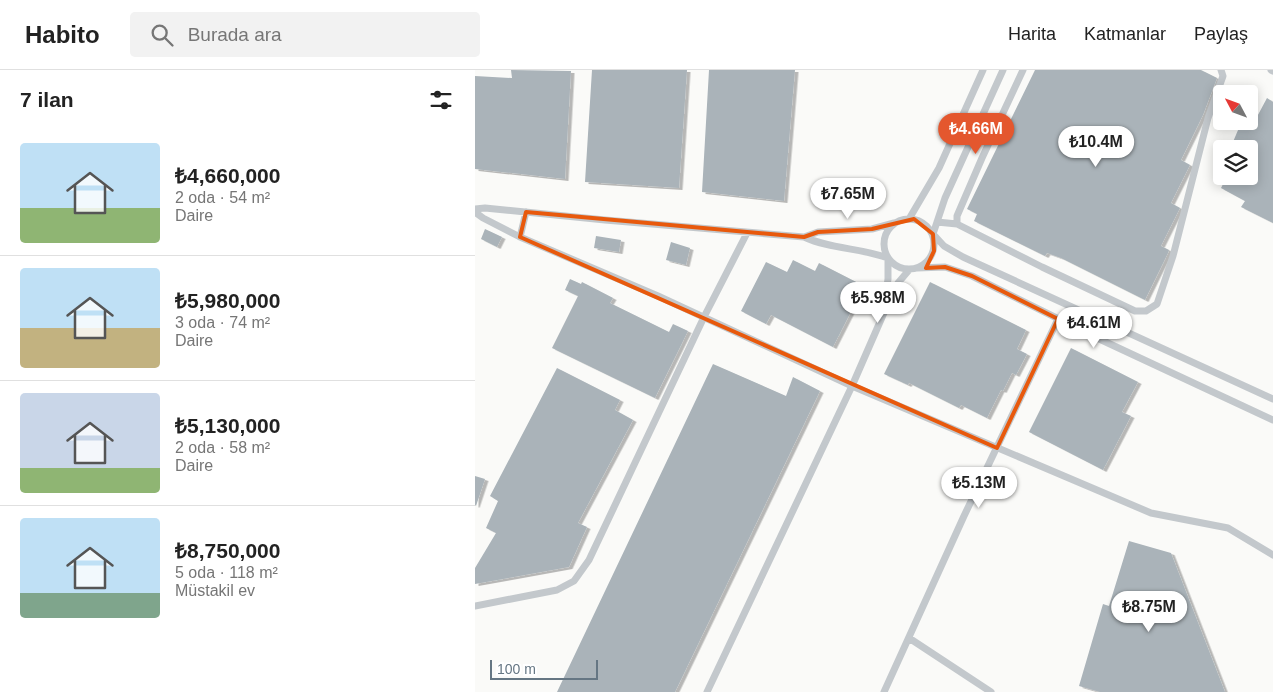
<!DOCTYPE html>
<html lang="tr">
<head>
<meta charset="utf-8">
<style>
  body { margin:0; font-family:Arial,sans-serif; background:#f2f2f2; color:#222; height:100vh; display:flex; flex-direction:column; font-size:19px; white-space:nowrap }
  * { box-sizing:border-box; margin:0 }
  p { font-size:16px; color:#767676 }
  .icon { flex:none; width:28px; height:28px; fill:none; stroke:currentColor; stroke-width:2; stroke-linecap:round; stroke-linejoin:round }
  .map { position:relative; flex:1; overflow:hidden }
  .details { display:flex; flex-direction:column; background:#fff; width:475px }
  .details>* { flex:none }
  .needle { width:32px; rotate:311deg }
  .buttons { position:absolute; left:738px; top:15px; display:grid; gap:10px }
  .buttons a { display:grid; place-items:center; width:45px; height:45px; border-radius:5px; background:#fff; box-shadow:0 2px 12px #0003; font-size:25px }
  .scale { position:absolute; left:15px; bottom:12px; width:108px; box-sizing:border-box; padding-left:5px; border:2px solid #657683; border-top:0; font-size:14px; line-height:18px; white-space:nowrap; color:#657683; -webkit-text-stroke:4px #fff; paint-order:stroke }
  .price { position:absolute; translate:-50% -42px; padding:0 11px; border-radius:18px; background:#fff; color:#222; font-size:16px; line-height:32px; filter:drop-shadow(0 1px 2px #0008) }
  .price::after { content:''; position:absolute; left:50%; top:30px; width:15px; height:11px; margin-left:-8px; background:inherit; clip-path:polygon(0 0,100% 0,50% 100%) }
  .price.active { background:#e4572e; color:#fff }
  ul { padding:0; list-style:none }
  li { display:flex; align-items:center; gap:15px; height:125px; padding:0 20px }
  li+li { border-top:1px solid #e0e0e0 }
  li span { display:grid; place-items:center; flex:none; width:140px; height:100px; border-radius:5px; color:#555 }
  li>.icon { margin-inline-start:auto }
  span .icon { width:60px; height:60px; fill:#fffc; stroke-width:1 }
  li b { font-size:21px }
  h2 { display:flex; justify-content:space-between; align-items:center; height:60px; padding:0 20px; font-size:21px }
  header { display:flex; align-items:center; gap:30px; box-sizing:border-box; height:70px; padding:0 25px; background:#fff; border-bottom:1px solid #e0e0e0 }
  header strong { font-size:24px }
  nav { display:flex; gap:28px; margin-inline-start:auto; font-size:18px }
  .search { width:350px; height:45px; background:#f2f2f2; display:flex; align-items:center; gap:12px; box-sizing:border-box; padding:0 18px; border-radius:5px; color:#767676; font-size:19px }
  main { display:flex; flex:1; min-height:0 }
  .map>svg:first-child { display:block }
</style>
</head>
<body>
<header>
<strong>Habito</strong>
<div class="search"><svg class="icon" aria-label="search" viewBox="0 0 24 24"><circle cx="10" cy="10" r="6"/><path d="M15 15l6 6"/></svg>Burada ara</div>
<nav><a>Harita</a><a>Katmanlar</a><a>Paylaş</a></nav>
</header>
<main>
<section class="details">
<h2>7 ilan<svg class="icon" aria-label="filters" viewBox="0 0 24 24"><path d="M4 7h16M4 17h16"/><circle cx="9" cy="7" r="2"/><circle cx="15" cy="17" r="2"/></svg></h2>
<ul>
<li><span style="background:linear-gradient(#bfe0f5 65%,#8fb573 0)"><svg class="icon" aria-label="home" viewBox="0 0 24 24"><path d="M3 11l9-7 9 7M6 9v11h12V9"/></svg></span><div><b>₺4,660,000</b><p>2 oda · 54 m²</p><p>Daire</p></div></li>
<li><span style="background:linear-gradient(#bfe0f5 60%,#c2b280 0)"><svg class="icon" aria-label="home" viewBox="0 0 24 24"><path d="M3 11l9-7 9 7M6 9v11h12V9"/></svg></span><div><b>₺5,980,000</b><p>3 oda · 74 m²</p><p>Daire</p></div></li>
<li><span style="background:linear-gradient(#c9d6e8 75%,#8fb573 0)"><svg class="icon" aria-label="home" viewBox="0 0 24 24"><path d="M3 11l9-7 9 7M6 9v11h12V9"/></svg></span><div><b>₺5,130,000</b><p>2 oda · 58 m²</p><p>Daire</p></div></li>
<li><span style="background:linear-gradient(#bfe0f5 75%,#7fa58c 0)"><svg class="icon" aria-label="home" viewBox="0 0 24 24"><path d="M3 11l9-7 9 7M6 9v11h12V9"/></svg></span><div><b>₺8,750,000</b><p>5 oda · 118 m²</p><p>Müstakil ev</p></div></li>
</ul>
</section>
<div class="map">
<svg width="798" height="622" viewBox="0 0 798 622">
  <defs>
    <filter id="shadow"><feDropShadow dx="3.5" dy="2" stdDeviation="0" flood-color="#0004"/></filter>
  </defs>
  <rect width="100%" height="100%" fill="#fafaf8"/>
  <path fill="#aab3b9" filter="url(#shadow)" d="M36,0L96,1L90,109L0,99V6L37,8Z
    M117,0H212L204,118L110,112Z
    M234,0H320L309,131L227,122Z
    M560,0H726L742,8L728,45L706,90L715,95L696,133L705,138L686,176L694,180L693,183L670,230L586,188L572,183L570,186L499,151L502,144L492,139Z
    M792,28L798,32V153L766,137L770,131L746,118L749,112L739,106H774V79H755L766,53L776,58Z
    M10,159L27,167L22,177L6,169Z
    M121,166L146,170L144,182L119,178Z
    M196,172L215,178L211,195L191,190Z
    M318,190L340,201L344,193L389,216L358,277L296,245L291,254L266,241L291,192L312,202Z
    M95,209L106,214L107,212L138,228L135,233L194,262L198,254L213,261L180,328L77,278L103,226L90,220Z
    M455,212L551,260L542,279L552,284L541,305L537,303L528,321L526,320L512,348L486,335L484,338L434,313L433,315L409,304Z
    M596,278L663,312L647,342L656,346L628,400L554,362Z
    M238,294L311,326L318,307L345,321L200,622H82Z
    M82,298L145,330L140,340L158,350L103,453L112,457L94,497L0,514V498L21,463L11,458L23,431L15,426Z
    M0,406L10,409L1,436L0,435Z
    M654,471L696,483L750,622H625L604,616L628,534L634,536Z"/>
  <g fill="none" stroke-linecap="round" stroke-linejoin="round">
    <path stroke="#c3c8cc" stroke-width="7" d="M528,0L470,128L458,164L469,176L488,187L798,329
      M796,0L798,1
      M0,139L10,138L130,150L329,167C355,179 386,178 413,188V209L408,245L423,213L434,200
      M0,142L8,148L45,167L183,226L377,316L676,443L753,458L798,485
      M409 174a25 25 0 1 1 50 0a25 25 0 1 1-50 0Z
      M434,149L464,98L508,0
      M462,152L482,154L567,197L660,241H671L682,234L698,186L733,48L748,6L746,0
      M482,154V146L507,88L548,0
      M45,167L51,142
      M329,167L343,162L397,159L419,153
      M442,198L470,197L497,206L620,267L798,350
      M0,536L82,520L99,511L114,490L229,247L272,163
      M434,568L516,622
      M232,622L377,316L408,245
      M409,622L489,446L583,249"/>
  </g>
  <path fill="none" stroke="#e8590c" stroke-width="4" stroke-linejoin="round" d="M51,142L329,167L343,162L397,159L439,149L458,164L459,181L451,198L470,197L497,206L583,249L522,378L45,167Z"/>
</svg>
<div class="buttons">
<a><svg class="needle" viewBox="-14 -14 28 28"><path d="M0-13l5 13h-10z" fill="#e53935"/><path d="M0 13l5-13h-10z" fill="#767676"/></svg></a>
<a><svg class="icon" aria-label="layers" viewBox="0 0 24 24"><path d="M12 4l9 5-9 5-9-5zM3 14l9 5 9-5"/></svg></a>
</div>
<div class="scale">100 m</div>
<b class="price active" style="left:501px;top:85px">₺4.66M</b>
<b class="price" style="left:621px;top:98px">₺10.4M</b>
<b class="price" style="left:373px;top:150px">₺7.65M</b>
<b class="price" style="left:403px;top:254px">₺5.98M</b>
<b class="price" style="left:619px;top:279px">₺4.61M</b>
<b class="price" style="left:504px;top:439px">₺5.13M</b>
<b class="price" style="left:674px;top:563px">₺8.75M</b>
</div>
</main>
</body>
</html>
